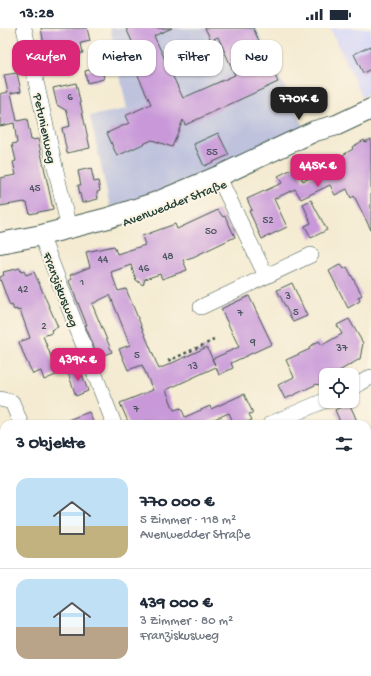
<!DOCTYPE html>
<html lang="de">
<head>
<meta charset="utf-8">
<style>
  body { margin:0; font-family:"Gochi Hand",sans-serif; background:#f6f6f7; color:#1f2937; height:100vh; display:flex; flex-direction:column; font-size:15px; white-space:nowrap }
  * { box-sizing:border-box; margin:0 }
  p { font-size:13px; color:#747a83 }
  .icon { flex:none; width:22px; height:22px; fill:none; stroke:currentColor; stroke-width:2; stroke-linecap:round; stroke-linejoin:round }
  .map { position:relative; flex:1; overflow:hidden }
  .panel { position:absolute; left:0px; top:392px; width:371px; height:256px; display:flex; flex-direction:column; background:#fff; border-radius:12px 12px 0 0; box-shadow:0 1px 3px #0004 }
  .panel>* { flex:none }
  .banner { position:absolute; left:12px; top:12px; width:347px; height:36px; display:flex; gap:8px }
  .fabs { position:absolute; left:319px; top:340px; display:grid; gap:8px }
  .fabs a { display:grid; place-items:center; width:40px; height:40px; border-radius:8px; background:#fff; box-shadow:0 1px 3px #0004; font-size:20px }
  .price { position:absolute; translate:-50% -34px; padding:0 9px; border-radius:8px; background:#db2777; color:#fff; font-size:13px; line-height:26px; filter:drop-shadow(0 1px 2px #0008) }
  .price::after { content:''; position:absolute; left:50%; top:24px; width:12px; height:9px; margin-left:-6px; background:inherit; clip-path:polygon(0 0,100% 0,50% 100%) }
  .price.active { background:#222; color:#fff }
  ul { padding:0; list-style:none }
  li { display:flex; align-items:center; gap:12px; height:100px; padding:0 16px }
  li+li { border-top:1px solid #e0e1e3 }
  li span { display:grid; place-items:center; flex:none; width:112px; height:80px; border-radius:12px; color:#555 }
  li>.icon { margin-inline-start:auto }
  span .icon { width:48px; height:48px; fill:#fffc; stroke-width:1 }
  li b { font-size:17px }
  h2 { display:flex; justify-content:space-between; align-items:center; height:48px; padding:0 16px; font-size:17px }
  .pill { padding:0 14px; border-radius:12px; background:#fff; box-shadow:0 1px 3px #0004; font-size:14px; line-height:36px }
  .pill.active { background:#db2777; color:#fff }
  .status { display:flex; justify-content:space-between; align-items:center; height:28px; padding:0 20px; background:#fff; direction:ltr }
  .status svg { height:11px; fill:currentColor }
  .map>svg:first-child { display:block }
</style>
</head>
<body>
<div class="status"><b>13:28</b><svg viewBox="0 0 49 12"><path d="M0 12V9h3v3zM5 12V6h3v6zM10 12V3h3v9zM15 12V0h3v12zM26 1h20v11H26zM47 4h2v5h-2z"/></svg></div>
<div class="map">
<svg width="371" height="648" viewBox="0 0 371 648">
  <rect width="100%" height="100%" fill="#fcf5e5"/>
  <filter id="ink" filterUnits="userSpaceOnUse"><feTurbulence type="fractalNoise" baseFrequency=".025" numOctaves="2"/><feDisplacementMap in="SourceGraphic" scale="8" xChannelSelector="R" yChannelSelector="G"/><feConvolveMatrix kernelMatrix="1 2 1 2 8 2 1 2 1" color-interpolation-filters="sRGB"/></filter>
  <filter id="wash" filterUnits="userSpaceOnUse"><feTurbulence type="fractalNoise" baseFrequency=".012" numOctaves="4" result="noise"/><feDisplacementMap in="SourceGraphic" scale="16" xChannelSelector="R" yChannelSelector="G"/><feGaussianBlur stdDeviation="0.9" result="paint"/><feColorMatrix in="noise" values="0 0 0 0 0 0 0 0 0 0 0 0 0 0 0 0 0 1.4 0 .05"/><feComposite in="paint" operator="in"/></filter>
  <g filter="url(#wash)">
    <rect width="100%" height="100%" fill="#f4ebd2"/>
    <path fill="#d6d7f8" d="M330,0H371V64L362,69Z"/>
    <path fill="#bec2dd" d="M110,0H256L303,98L216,139L155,165L110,179L90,88L127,81Z"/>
    <g id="blocks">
      <path fill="#c898d9" d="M41,0H87L90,13L81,15L83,25L63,29L62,25L46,28Z
        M126,0H172L154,8L183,70L235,47L218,9L211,12L205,0H253L278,54L185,97L183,92L172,119L152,112L117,128L107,105L129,95L125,88L151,76L126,21L134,18Z
        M371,18V41L363,45L354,26Z
        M102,39L104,51L87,55L85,43Z
        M17,45L21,63L11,65L17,93L27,91L31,112L38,111L53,181L30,186L27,175H25V174L0,178V150L16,147L13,134L16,133L12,116L17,115L14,95L0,98V66L8,64L4,47Z
        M76,55L90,120L67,125L62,100L70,98L67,83L57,77L53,60Z
        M218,105L229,127L204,138L194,116Z
        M371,111V202L354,168L351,170L347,161L335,167L330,157L301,171L295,161L274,171L287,199L262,211L249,183L252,182L247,171L282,155L278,148L296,139L303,153L323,143L319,136L335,128L336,131L353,121L352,119L364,112L365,114Z
        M91,140L94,154L98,153L100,163L97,164L98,171L82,175L78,157H81L78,143Z
        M311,172L327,202L311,210L305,198L311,195L303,176Z
        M218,182L223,189L225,188L235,209L193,229L183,232L187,242L162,251L160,246L145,251L143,257L136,252L131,237L111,244L118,263L126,261L159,341L207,319L215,337L212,331L239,319L221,281L249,268L272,316L231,335L233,340L219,347L216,339L166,362L174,382L181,380L185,389L210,378L211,381L244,366L253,385L249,386L252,392L242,396H234L229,385L202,396H129L120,375L153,362L142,337L128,342L119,321L130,317L110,267L92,276L112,324L98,329L85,297H87L69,253L72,251L70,247L90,239L86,224L114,218L117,226L145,217L142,208L175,196L177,201Z
        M341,236L344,241L347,239L362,267L358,269L360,273L348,280L329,243Z
        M20,240L21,244L24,243L26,247L34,244L58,299L51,302L52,305L43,308L58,346L44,352L41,343L33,346L25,330L19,314L30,310L20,282L17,283V281L14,282L12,277L10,278L0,251V249L4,247L3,244Z
        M292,255L307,288L293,294L277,262Z
        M349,291L363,315L360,331L332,347H326V352L318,357L317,356L285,371L278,357L294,349L286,332L310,321L309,319L319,313L322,317L342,306L337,297Z
        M80,341L88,363L76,368L68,345Z
        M349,375L354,386L358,396H341L335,382Z
        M89,384L94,396H60V395Z"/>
    </g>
  </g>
  <g filter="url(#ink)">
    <use href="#blocks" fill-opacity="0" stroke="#3f574c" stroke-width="1"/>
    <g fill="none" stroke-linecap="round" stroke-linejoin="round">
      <g stroke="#3f574c" stroke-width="16">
        <path id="minor" d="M24,0L69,201
          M222,156L266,248
          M44,215L114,396
          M201,279L311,227
          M352,360L371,349
          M0,371L12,374L21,396
          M270,396L326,372
          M367,434L371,432
          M0,516L4,526
          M62,644L65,648
          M295,644V648"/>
      </g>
      <g stroke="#3f574c" stroke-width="22">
        <path id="major" d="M0,215L42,207L108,190L157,174L219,148L315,103L337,97L371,81"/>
      </g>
      <path stroke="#3f574c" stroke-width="2.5" stroke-dasharray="3 3" stroke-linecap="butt" d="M168,333L214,312
        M0,558L4,567
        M40,644L44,648"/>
      <use href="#minor" stroke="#fff" stroke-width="15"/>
      <use href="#major" stroke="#fff" stroke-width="20"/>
    </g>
  </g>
  <g text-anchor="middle" stroke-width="4" stroke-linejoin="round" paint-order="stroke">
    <g font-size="11" fill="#49545d">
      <text x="70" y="72">6</text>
      <text x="212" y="127">55</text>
      <text x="35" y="163">45</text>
      <text x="268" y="195">52</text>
      <text x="211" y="206">50</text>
      <text x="168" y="231">48</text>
      <text x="103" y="234">44</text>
      <text x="144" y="243">46</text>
      <text x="82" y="257">1</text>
      <text x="23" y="264">42</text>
      <text x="288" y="271">3</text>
      <text x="296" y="287">5</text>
      <text x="240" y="288">7</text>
      <text x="44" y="301">2</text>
      <text x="253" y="317">9</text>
      <text x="342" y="323">37</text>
      <text x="137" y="330">5</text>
      <text x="193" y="341">13</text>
      <text x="136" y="384">7</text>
    </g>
    <g font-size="13" fill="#1f3d34" stroke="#fcf5e5">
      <text transform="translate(46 100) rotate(78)" y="5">Petunienweg</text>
      <text transform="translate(174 174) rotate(-21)" y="5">Avenwedder Straße</text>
      <text transform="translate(62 261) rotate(69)" y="5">Franziskusweg</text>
    </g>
  </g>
</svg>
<div class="fabs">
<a><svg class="icon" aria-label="locate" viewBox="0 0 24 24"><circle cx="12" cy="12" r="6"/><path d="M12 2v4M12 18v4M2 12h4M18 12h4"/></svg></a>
</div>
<b class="price active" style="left:299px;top:93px">770K €</b>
<b class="price" style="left:318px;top:160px">445K €</b>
<b class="price" style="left:78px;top:354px">439K €</b>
<div class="banner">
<a class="pill active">Kaufen</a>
<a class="pill">Mieten</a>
<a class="pill">Filter</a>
<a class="pill">Neu</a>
</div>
<section class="panel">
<h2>3 Objekte<svg class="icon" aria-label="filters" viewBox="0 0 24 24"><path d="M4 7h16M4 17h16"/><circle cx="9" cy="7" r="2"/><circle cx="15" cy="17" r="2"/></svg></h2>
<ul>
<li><span style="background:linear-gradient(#bfe0f5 60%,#c2b280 0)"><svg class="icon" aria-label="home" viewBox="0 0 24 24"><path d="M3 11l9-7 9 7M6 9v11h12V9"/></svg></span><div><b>770 000 €</b><p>5 Zimmer · 118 m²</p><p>Avenwedder Straße</p></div></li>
<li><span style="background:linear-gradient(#bfe0f5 60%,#b9a48a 0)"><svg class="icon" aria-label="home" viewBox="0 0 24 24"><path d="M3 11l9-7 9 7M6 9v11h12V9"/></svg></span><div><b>439 000 €</b><p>3 Zimmer · 80 m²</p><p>Franziskusweg</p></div></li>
</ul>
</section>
</div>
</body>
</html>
